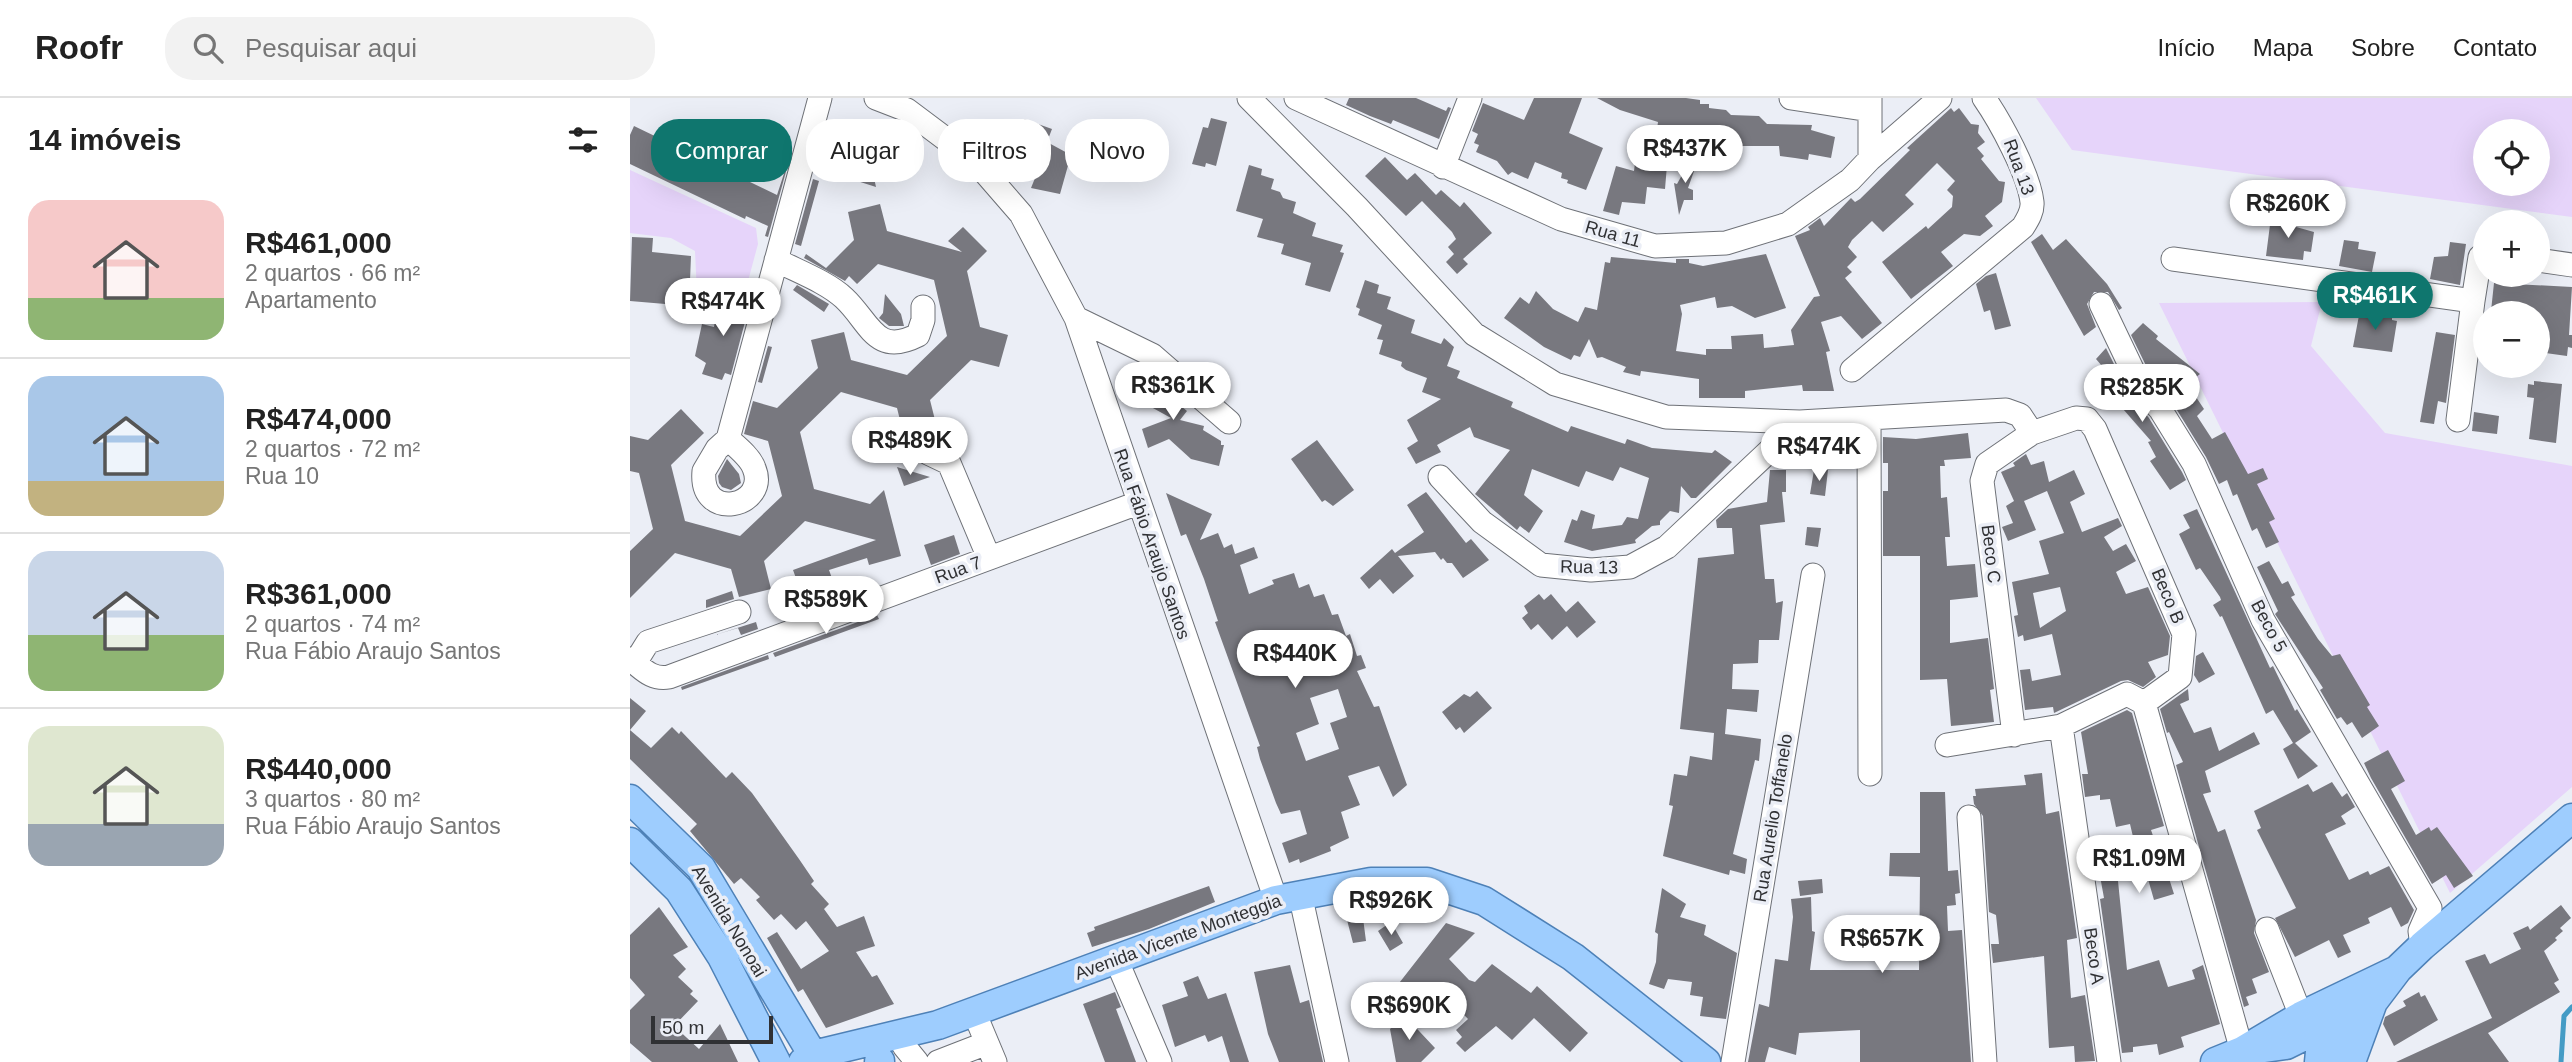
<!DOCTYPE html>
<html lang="pt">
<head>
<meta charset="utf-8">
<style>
  body { margin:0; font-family:Helvetica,sans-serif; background:#f2f2f2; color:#222; height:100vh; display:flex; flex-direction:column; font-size:26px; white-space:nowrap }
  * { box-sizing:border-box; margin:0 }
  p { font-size:23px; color:#767676 }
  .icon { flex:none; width:38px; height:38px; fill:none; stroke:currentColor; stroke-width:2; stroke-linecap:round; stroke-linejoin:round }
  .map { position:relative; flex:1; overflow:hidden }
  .panel { display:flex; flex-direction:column; background:#fff; width:630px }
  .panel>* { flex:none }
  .banner { position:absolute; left:21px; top:21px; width:665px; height:63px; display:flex; gap:14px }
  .controls { position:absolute; left:1843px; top:21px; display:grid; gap:14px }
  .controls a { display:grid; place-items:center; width:77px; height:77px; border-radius:50%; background:#fff; box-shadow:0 7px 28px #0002; font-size:35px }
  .scale { position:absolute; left:21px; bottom:18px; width:122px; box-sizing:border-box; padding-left:7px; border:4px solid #303134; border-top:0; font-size:19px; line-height:24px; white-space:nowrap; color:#303134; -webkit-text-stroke:5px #ebeef6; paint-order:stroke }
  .price { position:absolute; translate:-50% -60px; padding:0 16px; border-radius:24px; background:#fff; color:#222; font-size:23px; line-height:46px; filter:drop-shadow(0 2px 4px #0008) }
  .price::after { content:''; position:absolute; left:50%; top:42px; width:21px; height:16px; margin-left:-10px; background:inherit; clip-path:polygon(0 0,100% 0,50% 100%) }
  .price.current { background:#0f766e; color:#fff }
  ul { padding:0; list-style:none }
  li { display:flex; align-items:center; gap:21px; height:175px; padding:0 28px }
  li+li { border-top:2px solid #e0e0e0 }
  li span { display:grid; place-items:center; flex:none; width:196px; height:140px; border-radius:21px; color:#555 }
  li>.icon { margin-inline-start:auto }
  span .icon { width:84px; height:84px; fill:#fffc; stroke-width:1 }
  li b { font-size:30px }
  h2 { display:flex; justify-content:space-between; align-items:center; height:84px; padding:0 28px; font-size:30px }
  .chip { padding:0 24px; border-radius:28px; background:#fff; box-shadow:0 7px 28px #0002; font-size:24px; line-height:63px }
  .chip.current { background:#0f766e; color:#fff }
  header { display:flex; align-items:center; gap:42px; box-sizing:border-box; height:98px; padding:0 35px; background:#fff; border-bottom:2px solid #e0e0e0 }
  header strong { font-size:33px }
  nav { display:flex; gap:38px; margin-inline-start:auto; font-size:24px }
  .search { width:490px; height:63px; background:#f2f2f2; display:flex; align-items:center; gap:18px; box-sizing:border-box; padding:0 24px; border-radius:28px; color:#767676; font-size:26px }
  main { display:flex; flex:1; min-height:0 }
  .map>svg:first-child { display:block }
</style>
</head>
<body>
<header>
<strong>Roofr</strong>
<div class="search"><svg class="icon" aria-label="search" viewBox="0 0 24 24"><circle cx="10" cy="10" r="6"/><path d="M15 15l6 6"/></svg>Pesquisar aqui</div>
<nav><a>Início</a><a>Mapa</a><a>Sobre</a><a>Contato</a></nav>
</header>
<main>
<section class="panel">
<h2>14 imóveis<svg class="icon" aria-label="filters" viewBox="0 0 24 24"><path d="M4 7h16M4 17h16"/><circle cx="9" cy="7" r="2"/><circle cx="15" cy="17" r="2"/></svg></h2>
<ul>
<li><span style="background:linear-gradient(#f6c9c9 70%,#8fb573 0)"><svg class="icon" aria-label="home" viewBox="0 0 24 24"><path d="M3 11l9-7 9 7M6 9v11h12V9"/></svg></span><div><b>R$461,000</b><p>2 quartos · 66 m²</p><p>Apartamento</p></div></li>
<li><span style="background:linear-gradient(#a9c7e8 75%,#c2b280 0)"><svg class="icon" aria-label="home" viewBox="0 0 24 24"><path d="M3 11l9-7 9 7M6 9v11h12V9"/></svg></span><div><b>R$474,000</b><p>2 quartos · 72 m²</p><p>Rua 10</p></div></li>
<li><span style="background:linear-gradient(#c9d6e8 60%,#8fb573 0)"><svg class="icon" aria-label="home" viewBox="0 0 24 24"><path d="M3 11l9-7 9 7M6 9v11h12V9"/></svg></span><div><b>R$361,000</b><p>2 quartos · 74 m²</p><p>Rua Fábio Araujo Santos</p></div></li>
<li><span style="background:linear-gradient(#dfe7d0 70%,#9aa5b1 0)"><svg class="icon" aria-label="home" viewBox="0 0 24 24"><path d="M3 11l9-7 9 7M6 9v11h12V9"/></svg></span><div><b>R$440,000</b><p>3 quartos · 80 m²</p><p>Rua Fábio Araujo Santos</p></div></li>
</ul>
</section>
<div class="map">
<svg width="1942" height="964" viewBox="0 0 1942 964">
  <rect width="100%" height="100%" fill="#ebeef6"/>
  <path fill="#e6d4fa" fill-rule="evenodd" d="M1406,0H1942V119L1442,52ZM1855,33H1908V86H1855Z
    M0,72L126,130L128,146L114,198L87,195L80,222L62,220L67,196L65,153L41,140L0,135Z
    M1692,204L1681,248L1755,335L1942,368V689L1820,795L1529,205Z"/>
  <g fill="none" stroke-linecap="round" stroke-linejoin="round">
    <path stroke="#449bc5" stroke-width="5" d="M1931,964L1934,918L1942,909"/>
  </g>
  <path fill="#78787f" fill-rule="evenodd" d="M719,0H786L816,13L818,9L821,10L809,41L763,22L761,26L740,18L716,7Z
    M904,0H952L939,35L973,50L956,92L937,85L938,82L931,80L932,75L905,64L898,81L882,74L878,77L867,63L846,54L849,47L844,45L848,36L842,33L853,5L894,22Z
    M967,0H1056L1070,2V6H1079V10L1096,12L1101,17L1129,18L1137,26L1182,27L1181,32L1205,39L1201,60L1179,56L1178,62L1165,60L1150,58L1149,48H1112V44L1075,42L1027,31L1028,24L990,12Z
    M1321,10L1324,14L1329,10L1341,26L1349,27L1348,35L1355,44L1347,50L1354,58L1351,61L1369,83L1375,84L1372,104L1355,118L1363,128L1350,138L1334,136L1311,154L1323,168L1281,201L1252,164L1296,128L1298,131L1322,109L1323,98L1317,92L1325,83L1307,65L1275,97L1284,106L1253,134L1242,123L1222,142L1218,149L1227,159L1217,169L1222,174L1215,180L1252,225L1232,241L1211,218L1191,224L1200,253L1196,254L1204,293H1173L1172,287L1115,293V300H1069V281L1011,273L1010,278L993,274L996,269L972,259L967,260L959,241L950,259L944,257L941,262L914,249L874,220L890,199L899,206L906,193L923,211L948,224L955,209L967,212L975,164L980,165L981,159L1046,165V161H1059V165L1073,168L1136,156L1156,210L1125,220L1102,208L1087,210L1085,199L1050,207L1052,216L1046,253L1076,257V251H1102L1101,238L1133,236L1134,250L1164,247L1161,232L1184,199L1190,198L1165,138L1180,132L1178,129L1190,120L1194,128L1221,100L1225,104L1230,101L1280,52L1277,50Z
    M581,20L597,24L586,68L576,65L575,69L562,66L573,29L578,30Z
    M394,21L422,31L417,44L441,57L430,96L401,90L405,80L384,72L380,60Z
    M4,28L147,97L163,48L138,139L135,138L138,128L116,118L115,121L0,66V37Z
    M755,59L777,82L785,75L806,97L811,92L830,109L834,104L862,135L833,161L838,166L827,176L816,164L824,156L818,149L826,141L822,134L792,103L776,118L735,78Z
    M1062,59L1068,62L1058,90L1063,92V102H1054L1049,117L1044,85L1047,86Z
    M205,62L243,75L246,89L202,75Z
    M1005,65L1037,67L1035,91L1017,89L1015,106L992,104L989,117L973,113L986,68L1004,73Z
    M619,67L632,71L631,77L644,81L641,91L650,94L653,100L666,104L663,115L686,125L682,138L713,147L710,154L714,155L700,194L675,187L681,165L651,156L654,146L627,139L633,121L606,113Z
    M183,81L189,83L171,148L165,146Z
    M250,106L257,133L332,154L318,143L333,129L357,153L337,173L350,229L378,237L369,269L341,262L300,302L307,330L274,338L267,310L211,294L170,334L184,391L240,406L254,392L271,458L239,467L237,460L199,472L207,494L195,499L198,505L163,518L157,500L178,493L174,481L167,483L163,472L246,442L175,423L134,463L141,491L109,499L101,471L45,455L0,500V453L23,431L9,375L0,373V338L18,342L51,311L74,335L41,367L55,423L110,438L152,398L138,343L114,336L123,303L147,310L188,270L181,242L214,234L221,262L277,277L317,238L304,182L248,166L227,186L219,178L215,183L174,160L176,156L196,170L224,142L218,114Z
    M1641,119L1660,122L1659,127L1684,134L1681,154L1674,153L1673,162L1636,158Z
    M1412,136L1423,152L1436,141L1477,186L1492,210L1489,212L1478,194H1464L1457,206L1466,229L1454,238L1401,144Z
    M2,139L23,140L22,154L61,158L59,208L0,203Z
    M1714,142L1729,144L1728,151L1746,154L1742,174L1709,168Z
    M1820,144L1836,146L1830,187L1800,181L1804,159L1818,158Z
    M1366,175L1381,228L1365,232L1360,212L1354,214L1346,186L1356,178Z
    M735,182L749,187L747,195L761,199L757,211L785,222L781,235L811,246L814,240L824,249L817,268L830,273L827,280L883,304L881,309L938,334L941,328L995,346L997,341L1022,350L1082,355L1085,352L1102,364L1066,400H1061L1051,388L1049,415L1040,413L1030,423V427L1022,428L1005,442L1006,445L962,453L934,444L942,421L947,423L951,412L965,417L962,431L992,427L997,419L1008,421L1019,380L990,369L983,383L956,373L949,389L902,371L894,397L913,413L899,435L890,428L887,432L845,396L880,352L844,339L840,329L807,347L811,354L786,366L777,350L788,343L777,322L811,301L792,294L797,280L776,272L771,268L772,264L749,256L753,242L747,241L752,227L728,217L730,211L726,209Z
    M1864,185L1942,189L1939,237H1942V250L1938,249L1937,258L1908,254V215L1861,213Z
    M167,187L199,206L194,214L163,192Z
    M255,196L271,216L274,228H259L249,220L253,215Z
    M89,200L121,201L101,277L95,275L92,282L72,276L76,265L65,258L72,226L84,229Z
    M1730,212L1762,217V222L1767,223L1762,254L1723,249Z
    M1513,225L1528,238L1526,241L1570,276L1561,283L1567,293L1564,296L1574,311L1567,318L1582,341L1595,334L1618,376L1633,370L1638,381L1627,386L1645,421L1639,424L1649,444L1636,450L1627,430L1622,433L1607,396L1603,398L1597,382L1589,386L1576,359L1542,304L1524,284L1501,237Z
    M1806,234L1825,237L1816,305L1808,303L1804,326L1790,324Z
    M138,248L142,249L132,285L128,284Z
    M1476,250L1500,298L1519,320L1552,374L1556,382L1540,392L1520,363L1526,359L1518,344L1521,343L1493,311L1496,307L1475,287L1478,283L1467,272L1472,268L1466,261Z
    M503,266L521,276L519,280L531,288L530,291L557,313L550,322L574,328L573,332L591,343V347H594L589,368L561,361L539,341L518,350L512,331L541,320L503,299L497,277Z
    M1904,283L1932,286L1926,345L1899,341L1904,300L1897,299L1898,286L1904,287Z
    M1844,314L1869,318L1867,336L1842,333Z
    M1338,335L1341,360L1314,362L1315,368H1310L1311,400L1317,399L1320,439H1315L1317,468L1345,466L1348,499L1320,502V545L1358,540L1364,591L1360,592L1364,624L1321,628L1317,581L1290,582V458H1253V393H1258V365H1253V339L1286,341Z
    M1189,337L1219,340L1218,346L1225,347V361L1216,360V363L1186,358Z
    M687,342L724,392L703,408L695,402L692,404L661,361Z
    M1396,356L1401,367L1414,363L1419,384L1444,372L1455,396L1440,404L1452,434L1488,420L1492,428L1474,439L1483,453L1496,446L1506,463L1486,474L1496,496L1518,489L1540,538L1538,557L1518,564L1526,579L1513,589L1498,582L1491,583L1424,615L1423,609L1395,612L1390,572L1400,571L1402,583L1431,577L1422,536L1394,543L1393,537L1388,539L1384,518L1388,517L1382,484L1419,476L1409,443L1434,435L1417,393L1394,403L1406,432L1378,443L1372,429L1383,425L1376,408L1384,403L1371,374L1385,368L1383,365ZM1430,489L1436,513L1410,530L1403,495Z
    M97,361L109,376L111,385L101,392L92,389L89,385L88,378Z
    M267,369L300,379L274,388Z
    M1140,372H1156V394H1152L1155,424L1130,427L1135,481H1144L1146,505L1153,503L1149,542H1129L1128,565L1103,566L1102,591L1129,592L1127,614L1097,611L1095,636L1131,641L1129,663L1125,662L1103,756L1117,761L1115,776L1100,772L1099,777L1033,758L1043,708L1039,707L1044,676L1057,678L1060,658L1082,662L1084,635L1050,631L1068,460L1104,456L1102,430H1087L1086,422L1098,411L1137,404Z
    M1184,372H1198L1195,398L1180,396Z
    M796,394L836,445L841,441L859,462L833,480L822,465H817L813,460L811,462L805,454L768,458L784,478L763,496L750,481L739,491L730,480L762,451L765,455L794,434L777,407Z
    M536,395L582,416L570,442L588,435L594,450L602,446L605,456L624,449L628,460L610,467L619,496L644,486L642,482L664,475L669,490L679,486L684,499L694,496L702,517L708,516L716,538L720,536L727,558L731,557L736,570L727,573L744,609L749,608L777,687L763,699L749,668L718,678L730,707L711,714L719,740L700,749L701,753L670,765L669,761L659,765L652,745L677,736L670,712L651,716L646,705L630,661L627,649L630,648L585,524L588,523L574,481L556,436L551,438ZM684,538L692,563L669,571L660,546ZM708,591L717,619L700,625L709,651L676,663L666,635L689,626L680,600Z
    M1567,411L1640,570L1643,568L1665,613L1667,611L1681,634L1665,645L1688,668L1668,681L1653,651L1663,645L1643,612L1636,616L1592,518L1590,519L1583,507L1591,502L1590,499L1570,470L1566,472L1549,436L1560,430L1553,417Z
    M1177,429L1191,430L1188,449L1175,447Z
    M324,437L330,456L301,467L294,447Z
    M1639,463L1652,486L1658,483L1665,497L1661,499L1688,541L1702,558L1710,556L1740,607L1737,609L1749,628L1732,640L1722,624L1717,627L1711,619L1707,621L1690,592L1693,590L1645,516L1648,513L1627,469Z
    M102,493L104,501L76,510V502Z
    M909,496L914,502L921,496L936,514L948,503L966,524L947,540L937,528L922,542L908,526L901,532L892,520L898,515L894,508Z
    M247,517L249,521L145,559L143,555Z
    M126,524L128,531L111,537L108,530L85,537Z
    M1573,554L1585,576L1569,585L1564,577L1566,558Z
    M138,557L139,561L52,592L51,589Z
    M1558,591L1559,602L1550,606L1564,635L1581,629L1589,653L1624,634L1630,646L1575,673L1581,694L1573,696L1588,734L1595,731L1626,822L1624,835L1639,874L1622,881L1627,895L1616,899L1619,907L1614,909L1546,667L1553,664L1539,634L1537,635L1530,611Z
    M847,593L862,610L834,635L830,629L826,632L812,614L834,596L840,599Z
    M0,600L16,613L0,632Z
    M1497,612L1502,615L1534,728L1521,732L1531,761L1542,757L1546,771L1537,774L1544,796L1524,802L1518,781L1488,783L1497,872L1529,862L1538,889L1565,881L1562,872L1573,867L1590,926L1551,939L1554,949L1529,957L1527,946L1503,949V954L1492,955L1470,801L1474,800L1468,767L1508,760L1500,726L1486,729L1480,701L1470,702V697L1455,699L1452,676H1458L1451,634Z
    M42,629L49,636L51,633L96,680L102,674L122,695L169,761L184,783L181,786L199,806L194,811L207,829L234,818L245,848L226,854L242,879L247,877L264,906L196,930L173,891L168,894L137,840L147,834L171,871L199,853L176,823L166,832L151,816L144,822L126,802L130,799L111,780L104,786L60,733L67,726L0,661V632L21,650Z
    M1758,652L1775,683L1761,691L1786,737L1799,729L1801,733L1807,729L1843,778L1824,790L1816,777L1802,786L1741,680L1734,665Z
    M1412,675L1416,716L1429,713L1447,840L1437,842L1441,900L1455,897L1465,963L1445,964L1444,948L1419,950L1414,858L1363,865L1361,846H1369L1366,817L1359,814L1353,718L1344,706L1343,698H1346L1345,691L1396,687L1394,677Z
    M1702,684L1712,699L1717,695L1725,709L1711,718L1716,726L1695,736L1719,782L1738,773L1740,777L1759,768L1784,812L1778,825L1771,829L1761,809L1738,820L1740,825L1713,837L1721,854L1708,860L1699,842L1665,859L1645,820L1666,810L1627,732L1631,730L1624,713L1678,686L1683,694Z
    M1290,694H1315L1318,773L1328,772L1330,795L1325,796L1326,807L1317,808L1318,833L1332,832L1341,964H1230V932L1169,935L1166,957L1139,949L1135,964H1118L1129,906L1139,909L1145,861L1158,863L1163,819L1161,801L1181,799L1182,833L1185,834L1180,872H1289L1290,779L1259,778L1260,755H1290Z
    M1192,781L1193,795L1170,798L1168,783Z
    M579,788L585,804L519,831L462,849L457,835L465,832L464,829Z
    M1032,790L1056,806L1050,819L1076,827L1074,837L1107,855L1096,921L1070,918L1073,899L1060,897L1062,884L1038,881L1034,891L1019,886L1026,864L1028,836L1025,834Z
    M1931,807L1941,820L1930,830L1933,833L1925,840L1927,842L1914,853L1929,882L1924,885L1930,894L1858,935L1879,964H1766L1862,920L1835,863L1855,856L1860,866L1891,851L1883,835L1898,828L1900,832Z
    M29,809L58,849L43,857L56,871L48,879L63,893L60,896L68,903L44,928L69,951L90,926L108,964H22L0,945V912L15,897L0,880V837Z
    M733,820L736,843L723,845L717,822Z
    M761,824L773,845L760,853L748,833Z
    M816,825L845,835L819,861L839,882L845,884L862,866L901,895L907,888L958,935L940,954L904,920L882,942L866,928L835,954L826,945L832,939L826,932L838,921L813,895L810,898L802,889L777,913L759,898Z
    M660,867L670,905L679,902L693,964H649L638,936L624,874Z
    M568,878L578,901L596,895L619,964H600L592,938L578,944L575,937L545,949L532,907L558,898L553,884Z
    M485,894L491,909L486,911L506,964H475L453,906Z
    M1789,894L1791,899L1795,897L1808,922L1764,948L1753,926L1755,919L1776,908L1773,903Z
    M774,917L805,950L791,964H766L760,931Z"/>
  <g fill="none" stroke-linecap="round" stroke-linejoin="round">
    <g stroke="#6e7177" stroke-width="25">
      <path id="minor" d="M246,0L277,12L345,63L391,116L446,220L646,802
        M619,0L727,109L844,236L925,286L1036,319L1170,324L1376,312L1390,317L1402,335L1357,366L1352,383L1384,637
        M666,0L931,121L1025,148L1096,145L1158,126L1220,82L1240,61V0
        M1161,0L1240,12
        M1240,61L1310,0
        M813,69L840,0
        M1543,161L1843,203L1850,159L1855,155
        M146,162C167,173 197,184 214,200C240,224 245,259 288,237L293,222V209
        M1908,162L1942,167
        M1471,206L1512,292L1530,311L1564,366L1633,522L1800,810L1790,833L1792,848
        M446,220L522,257L599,324
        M1222,272L1393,129C1398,121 1403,113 1402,104C1399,76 1370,23 1354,0
        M1239,320L1240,676
        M1828,322L1843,203
        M1402,335L1446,320L1457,321L1465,331L1554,536L1550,579L1514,605
        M98,341C107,349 120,359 124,370C140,409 69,425 74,373L87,351L98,341L190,0
        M298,355L319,365L359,460
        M810,379L852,424L911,467L961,472L1000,469L1037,449L1170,324
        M0,561C13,571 21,582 39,579L508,405
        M5,565L18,544L109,514
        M1514,605L1612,953
        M1431,628L1479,964
        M1317,647L1431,628L1497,596L1514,605
        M1339,719L1355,964
        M670,796L707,964
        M1637,831L1671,918
        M486,861L530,964
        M344,914L365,964
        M274,948L287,964
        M308,964L357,945
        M1103,964L1183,477"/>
    </g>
    <g stroke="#4e81b7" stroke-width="31">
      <path id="major" d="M0,701L71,770L187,964
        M0,744L49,792L92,859L146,964
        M1679,928L1706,934L1711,941L1716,964
        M1612,953L1656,947L1743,904L1768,871L1792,848L1942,720
        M173,964L183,957L308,927L646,802L741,784H797L854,803L943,859L1076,964
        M249,964L250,963
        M1585,964L1612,953L1671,918L1767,872
        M1689,964L1693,924L1699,916
        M1721,964L1743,904"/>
    </g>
    <use href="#minor" stroke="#fff" stroke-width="23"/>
    <use href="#major" stroke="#9ecdfe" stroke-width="28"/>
  </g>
  <g text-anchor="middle" stroke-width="7" stroke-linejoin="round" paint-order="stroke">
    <g font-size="18" fill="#303134" stroke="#ebeef6">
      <text transform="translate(1389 69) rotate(70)" y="6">Rua 13</text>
      <text transform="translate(983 136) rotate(16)" y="6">Rua 11</text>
      <text transform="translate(522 446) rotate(71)" y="6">Rua Fábio Araujo Santos</text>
      <text transform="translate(1361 456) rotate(83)" y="6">Beco C</text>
      <text transform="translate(959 469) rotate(1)" y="6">Rua 13</text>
      <text transform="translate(328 472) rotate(-20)" y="6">Rua 7</text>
      <text transform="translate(1538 498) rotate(67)" y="6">Beco B</text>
      <text transform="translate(1639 528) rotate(62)" y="6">Beco 5</text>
      <text transform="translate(1143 720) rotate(-81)" y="6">Rua Aurelio Toffanelo</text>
      <text transform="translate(99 823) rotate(59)" y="6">Avenida Nonoai</text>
      <text transform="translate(548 839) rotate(-20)" y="6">Avenida Vicente Monteggia</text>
      <text transform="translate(1464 858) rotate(82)" y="6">Beco A</text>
    </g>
  </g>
</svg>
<div class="controls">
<a><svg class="icon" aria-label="locate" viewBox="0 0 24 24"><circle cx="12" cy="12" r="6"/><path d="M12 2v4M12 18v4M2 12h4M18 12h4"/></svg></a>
<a>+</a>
<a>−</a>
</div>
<div class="scale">50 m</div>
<b class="price" style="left:1055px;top:87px">R$437K</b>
<b class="price" style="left:1658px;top:142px">R$260K</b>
<b class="price current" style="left:1745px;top:234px">R$461K</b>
<b class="price" style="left:93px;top:240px">R$474K</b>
<b class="price" style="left:543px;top:324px">R$361K</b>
<b class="price" style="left:1512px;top:326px">R$285K</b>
<b class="price" style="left:280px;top:379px">R$489K</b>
<b class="price" style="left:1189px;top:385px">R$474K</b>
<b class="price" style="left:196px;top:538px">R$589K</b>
<b class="price" style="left:665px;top:592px">R$440K</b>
<b class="price" style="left:1509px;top:797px">R$1.09M</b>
<b class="price" style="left:761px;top:839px">R$926K</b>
<b class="price" style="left:1252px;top:877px">R$657K</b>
<b class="price" style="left:779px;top:944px">R$690K</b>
<div class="banner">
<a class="chip current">Comprar</a>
<a class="chip">Alugar</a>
<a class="chip">Filtros</a>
<a class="chip">Novo</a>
</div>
</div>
</main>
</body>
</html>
